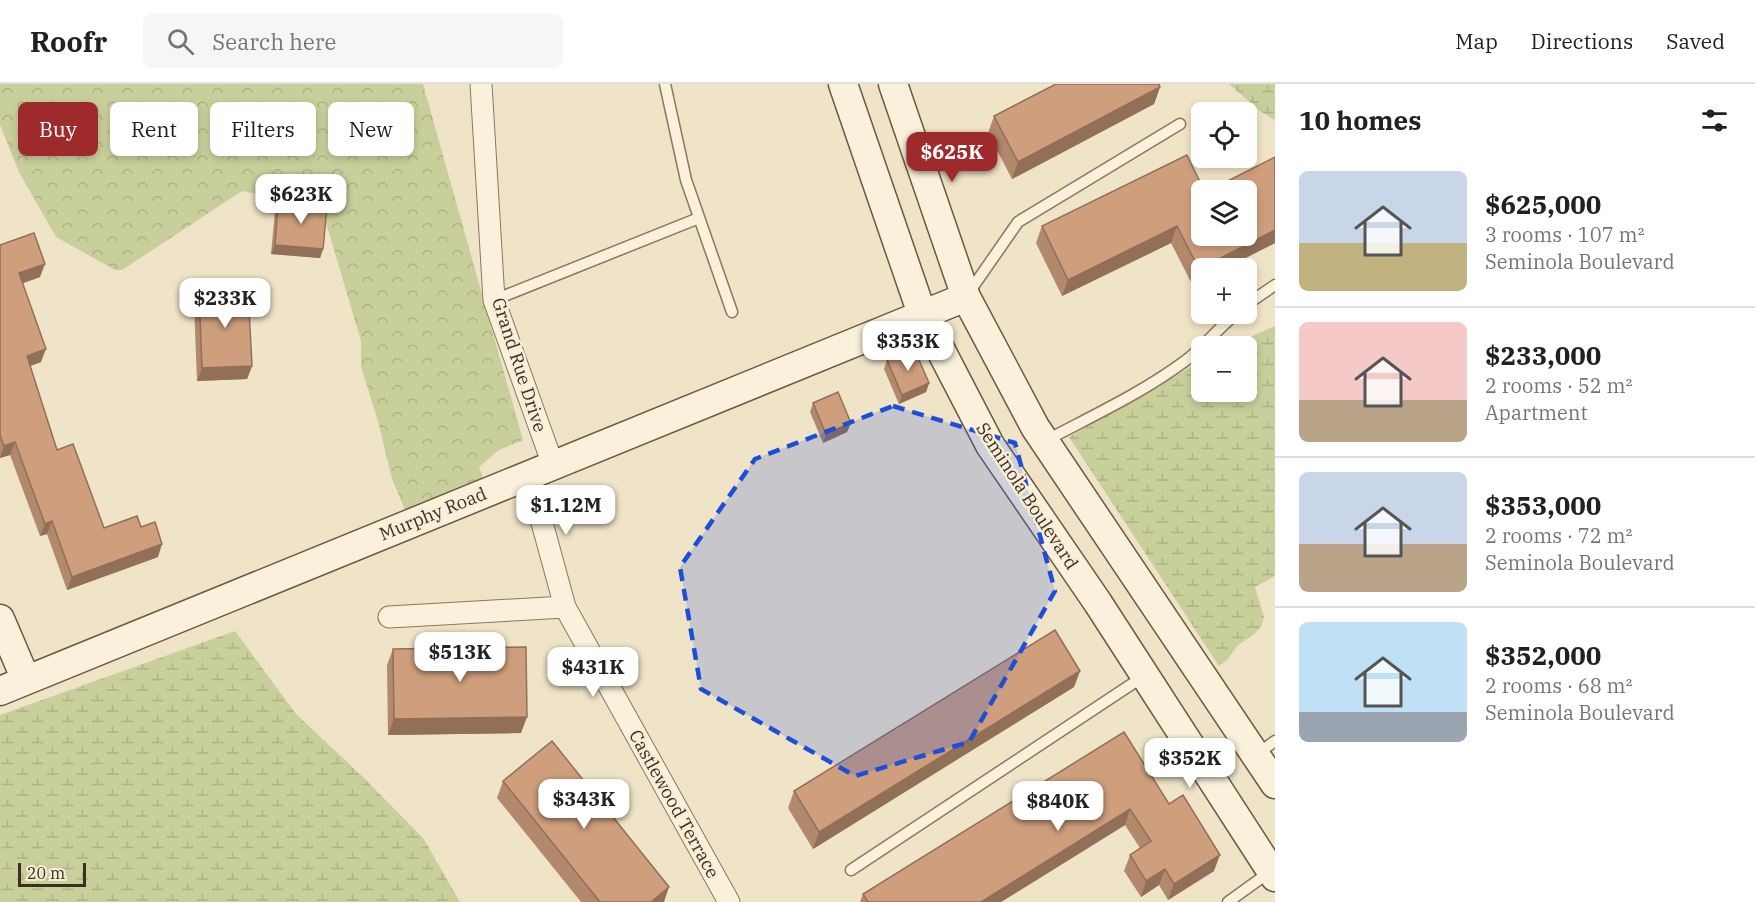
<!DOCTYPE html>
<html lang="en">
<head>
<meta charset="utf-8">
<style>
  body { margin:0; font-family:"IBM Plex Serif",serif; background:#f6f6f6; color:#202124; height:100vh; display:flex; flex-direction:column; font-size:22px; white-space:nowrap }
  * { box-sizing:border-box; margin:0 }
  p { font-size:20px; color:#757577 }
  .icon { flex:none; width:33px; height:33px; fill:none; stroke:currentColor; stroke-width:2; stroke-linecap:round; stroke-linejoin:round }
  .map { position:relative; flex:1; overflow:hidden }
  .sheet { display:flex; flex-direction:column; background:#fff; width:480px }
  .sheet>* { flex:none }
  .top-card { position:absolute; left:18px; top:18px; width:570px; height:54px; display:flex; gap:12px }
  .tools { position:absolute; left:1191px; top:18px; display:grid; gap:12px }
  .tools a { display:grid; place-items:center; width:66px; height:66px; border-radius:9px; background:#fff; box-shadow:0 3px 9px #0003; font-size:30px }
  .scale { position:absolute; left:18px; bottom:15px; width:68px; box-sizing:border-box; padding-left:6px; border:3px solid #3d2e20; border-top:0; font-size:16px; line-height:21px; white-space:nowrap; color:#3d2e20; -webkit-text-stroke:4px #f7eed8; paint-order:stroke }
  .price { position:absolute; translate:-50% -51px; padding:0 14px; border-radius:12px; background:#fff; color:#222; font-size:20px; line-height:39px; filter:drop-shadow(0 2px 3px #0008) }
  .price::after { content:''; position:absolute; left:50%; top:36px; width:18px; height:14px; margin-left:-9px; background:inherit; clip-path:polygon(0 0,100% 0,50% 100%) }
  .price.on { background:#9e2a2b; color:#fff }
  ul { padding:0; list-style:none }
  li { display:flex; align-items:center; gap:18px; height:150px; padding:0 24px }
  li+li { border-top:2px solid #e0e0e0 }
  li span { display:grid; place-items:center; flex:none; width:168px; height:120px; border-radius:9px; color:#555 }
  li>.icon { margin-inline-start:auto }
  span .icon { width:72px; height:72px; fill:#fffc; stroke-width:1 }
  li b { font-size:26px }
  h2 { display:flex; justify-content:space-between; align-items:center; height:72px; padding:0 24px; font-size:26px }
  .chip { padding:0 21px; border-radius:9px; background:#fff; box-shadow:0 3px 9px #0003; font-size:21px; line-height:54px }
  .chip.on { background:#9e2a2b; color:#fff }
  header { display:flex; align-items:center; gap:36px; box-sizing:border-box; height:84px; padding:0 30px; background:#fff; border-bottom:2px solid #e0e0e0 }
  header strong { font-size:28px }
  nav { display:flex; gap:33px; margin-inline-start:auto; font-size:21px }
  .search { width:420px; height:54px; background:#f6f6f6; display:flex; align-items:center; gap:15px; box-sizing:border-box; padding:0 21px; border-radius:9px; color:#757577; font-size:22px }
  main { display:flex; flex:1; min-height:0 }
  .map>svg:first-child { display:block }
</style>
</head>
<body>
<header>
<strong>Roofr</strong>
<div class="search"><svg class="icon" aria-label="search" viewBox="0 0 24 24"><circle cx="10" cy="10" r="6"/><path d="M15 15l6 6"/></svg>Search here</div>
<nav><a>Map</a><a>Directions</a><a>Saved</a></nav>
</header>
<main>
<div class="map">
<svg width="1275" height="818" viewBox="0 0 1275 818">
  <defs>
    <pattern id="forest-crowns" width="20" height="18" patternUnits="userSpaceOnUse" patternTransform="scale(1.5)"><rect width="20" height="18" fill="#c9cf9b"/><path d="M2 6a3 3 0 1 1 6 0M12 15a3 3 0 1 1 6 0" fill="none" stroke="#aeb285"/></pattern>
    <pattern id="wetland-marsh" width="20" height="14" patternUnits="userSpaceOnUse" patternTransform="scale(1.5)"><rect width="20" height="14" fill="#c9cf9b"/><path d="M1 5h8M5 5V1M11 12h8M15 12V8" fill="none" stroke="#aeb285"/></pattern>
  </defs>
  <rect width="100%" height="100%" fill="#f0e4c8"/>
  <path fill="url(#forest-crowns)" d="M0,0H423L523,356L499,366L479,383L484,396L406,428L392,395L378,337L361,283V257L321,122L242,107L122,186H115L56,153L19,88L0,41Z"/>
  <path fill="url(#wetland-marsh)" d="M1229,0H1275V36L1260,27Z
    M1275,242V492L1255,503L1264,533L1261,543L1253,551L1238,561L1227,576L1219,582L1069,353L1201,277L1202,308H1246V262H1230Z
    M235,547L296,630L362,692L423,754L460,818H0V631Z"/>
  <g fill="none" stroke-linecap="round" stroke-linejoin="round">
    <g stroke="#8d765c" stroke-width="13">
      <path id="lane" d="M665,0L686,96L732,228
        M968,210L1018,138L1180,40
        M494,216L699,134
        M1246,221L1275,201
        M1045,357C1092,332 1142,309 1185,277C1204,263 1218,244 1236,230
        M1256,671L1275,657
        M851,786L1144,592
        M1228,818L1271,787"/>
    </g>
    <g stroke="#8d765c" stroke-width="23">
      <path id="street" d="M481,0L494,216L553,381
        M529,391L565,523
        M389,533L565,523L729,818"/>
    </g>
    <g stroke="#6f573f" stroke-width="31">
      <path id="secondary" d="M843,0L922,230L990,361L1098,519L1275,793
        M893,0L966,213L1035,343L1275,700
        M0,535L26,596
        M0,607L966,213"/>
    </g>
    <use href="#lane" stroke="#faf1dc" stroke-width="10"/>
    <use href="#street" stroke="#faf1dc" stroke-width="21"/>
    <use href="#secondary" stroke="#faf1dc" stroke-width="28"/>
  </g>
  <path fill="#b2896c" d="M1160,3L1154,20L1012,95L988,49L994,32Z
    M1187,71L1202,152L1275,73V159L1226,184H1202V197L1193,202L1171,159L1062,212L1036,159L1042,142Z
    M278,118L323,165L320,174L271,170L275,127Z
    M0,161L40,193L23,199L41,278L30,282L57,366L104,444L141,443L158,473L67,506L47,450L40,452L10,371L0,374Z
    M199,208L252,282L247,295L197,297L194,221Z
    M887,276L929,299L926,308L899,320L884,285Z
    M813,319L851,339L847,348L823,359L810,328Z
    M393,565L521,649L388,651L387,581Z
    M1080,587L1074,603L813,765L788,724L794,707Z
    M1124,648L1169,720L1214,787L1168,816L1159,801L1141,813L1124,787L1130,771L1140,764L1125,741L1001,818H860L863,810Z
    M503,697L664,818H581L497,714Z"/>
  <path fill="#916f58" d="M1160,3L1154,20L1012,95L1018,78Z
    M1177,142L1171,159L1062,212L1068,196Z
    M1275,146V159L1226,184H1202V197L1193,202L1199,185Z
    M275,161L323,165L320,174L271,170Z
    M45,180L40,193L15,202L19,189Z
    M46,265L41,278L22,285L27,272Z
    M252,282L247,295L197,297L202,284Z
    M929,299L926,308L899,320L902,311Z
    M851,339L847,348L823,359L826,350Z
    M15,358L10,371L0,374L4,362Z
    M52,437L47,450L40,452L45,440Z
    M162,460L158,473L67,506L72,493Z
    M1080,587L1074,603L813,765L819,748Z
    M527,633L521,649L388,651L394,635Z
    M1130,725L1125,741L1001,818H981Z
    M1220,771L1214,787L1168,816L1174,800Z
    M1165,785L1159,801L1141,813L1146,797Z
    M669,803L664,818H651Z"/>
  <path fill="#cf9f7d" stroke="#916f58" stroke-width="1.5" d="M1056,0H1159L1160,3L1018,78L994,32Z
    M1187,71L1204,106H1202V152H1246V106H1210L1275,73V146L1199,185L1177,142L1068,196L1042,142Z
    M278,118L327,122L323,165L275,161Z
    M34,149L45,180L19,189L46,265L27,272L57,366L73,360L104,444L137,432L141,443L155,438L162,460L72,493L52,437L45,440L15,358L4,362L0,351V161Z
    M248,206L252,282L202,284L199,208Z
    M914,264L929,299L902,311L887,276Z
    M838,308L851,339L826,350L813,319Z
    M1055,546L1080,587L819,748L794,707Z
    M526,563L527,633L394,635L393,565Z
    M1124,648L1169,720L1183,711L1220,771L1174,800L1165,785L1146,797L1130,771L1151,757L1130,725L981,818H868L863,810Z
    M552,657L669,803L651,818H600L503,697Z"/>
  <path fill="#1d4ed8" fill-opacity="0.2" stroke="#1d4ed8" stroke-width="4.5" stroke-dasharray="12 8" stroke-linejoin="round" d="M893,322L1015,359L1055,507L969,658L855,692L701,605L680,483L755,375Z"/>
  <g text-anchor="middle" stroke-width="5" stroke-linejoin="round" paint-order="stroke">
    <g font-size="18" fill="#3d2e20" stroke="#f7eed8">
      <text transform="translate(519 281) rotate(72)" y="6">Grand Rue Drive</text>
      <text transform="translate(1027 412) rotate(57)" y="6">Seminola Boulevard</text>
      <text transform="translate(433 430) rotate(-22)" y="6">Murphy Road</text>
      <text transform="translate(674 720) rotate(61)" y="6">Castlewood Terrace</text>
    </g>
  </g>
</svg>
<div class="tools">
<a><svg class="icon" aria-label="locate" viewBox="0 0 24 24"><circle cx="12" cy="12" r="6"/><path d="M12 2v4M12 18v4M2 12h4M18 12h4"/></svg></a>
<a><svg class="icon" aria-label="layers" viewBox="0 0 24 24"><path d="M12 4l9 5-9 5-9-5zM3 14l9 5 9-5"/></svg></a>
<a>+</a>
<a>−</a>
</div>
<div class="scale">20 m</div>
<b class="price on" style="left:952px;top:99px">$625K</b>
<b class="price" style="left:301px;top:141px">$623K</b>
<b class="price" style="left:225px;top:245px">$233K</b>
<b class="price" style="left:908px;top:288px">$353K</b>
<b class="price" style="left:566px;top:452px">$1.12M</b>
<b class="price" style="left:460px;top:599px">$513K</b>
<b class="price" style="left:593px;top:614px">$431K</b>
<b class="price" style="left:1190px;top:705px">$352K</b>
<b class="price" style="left:584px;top:746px">$343K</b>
<b class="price" style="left:1058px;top:748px">$840K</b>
<div class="top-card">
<a class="chip on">Buy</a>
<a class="chip">Rent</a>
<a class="chip">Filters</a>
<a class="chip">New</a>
</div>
</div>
<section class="sheet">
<h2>10 homes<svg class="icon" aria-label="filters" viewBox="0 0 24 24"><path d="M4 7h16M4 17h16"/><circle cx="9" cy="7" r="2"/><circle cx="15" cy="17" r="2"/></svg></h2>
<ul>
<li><span style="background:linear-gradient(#c9d6e8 60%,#c2b280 0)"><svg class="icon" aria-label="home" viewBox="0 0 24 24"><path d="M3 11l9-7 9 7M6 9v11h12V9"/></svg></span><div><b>$625,000</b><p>3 rooms · 107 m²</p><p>Seminola Boulevard</p></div></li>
<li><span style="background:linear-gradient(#f6c9c9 65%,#b9a48a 0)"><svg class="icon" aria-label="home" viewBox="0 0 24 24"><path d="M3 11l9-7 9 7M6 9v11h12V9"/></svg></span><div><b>$233,000</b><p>2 rooms · 52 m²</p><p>Apartment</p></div></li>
<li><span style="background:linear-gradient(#c9d6e8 60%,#b9a48a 0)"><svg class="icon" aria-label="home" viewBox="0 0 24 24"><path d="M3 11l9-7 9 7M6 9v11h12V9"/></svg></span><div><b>$353,000</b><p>2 rooms · 72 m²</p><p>Seminola Boulevard</p></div></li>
<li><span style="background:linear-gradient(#bfe0f5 75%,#9aa5b1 0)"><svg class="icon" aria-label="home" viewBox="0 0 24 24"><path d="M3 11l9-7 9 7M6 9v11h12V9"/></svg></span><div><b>$352,000</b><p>2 rooms · 68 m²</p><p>Seminola Boulevard</p></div></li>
</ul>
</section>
</main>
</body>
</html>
